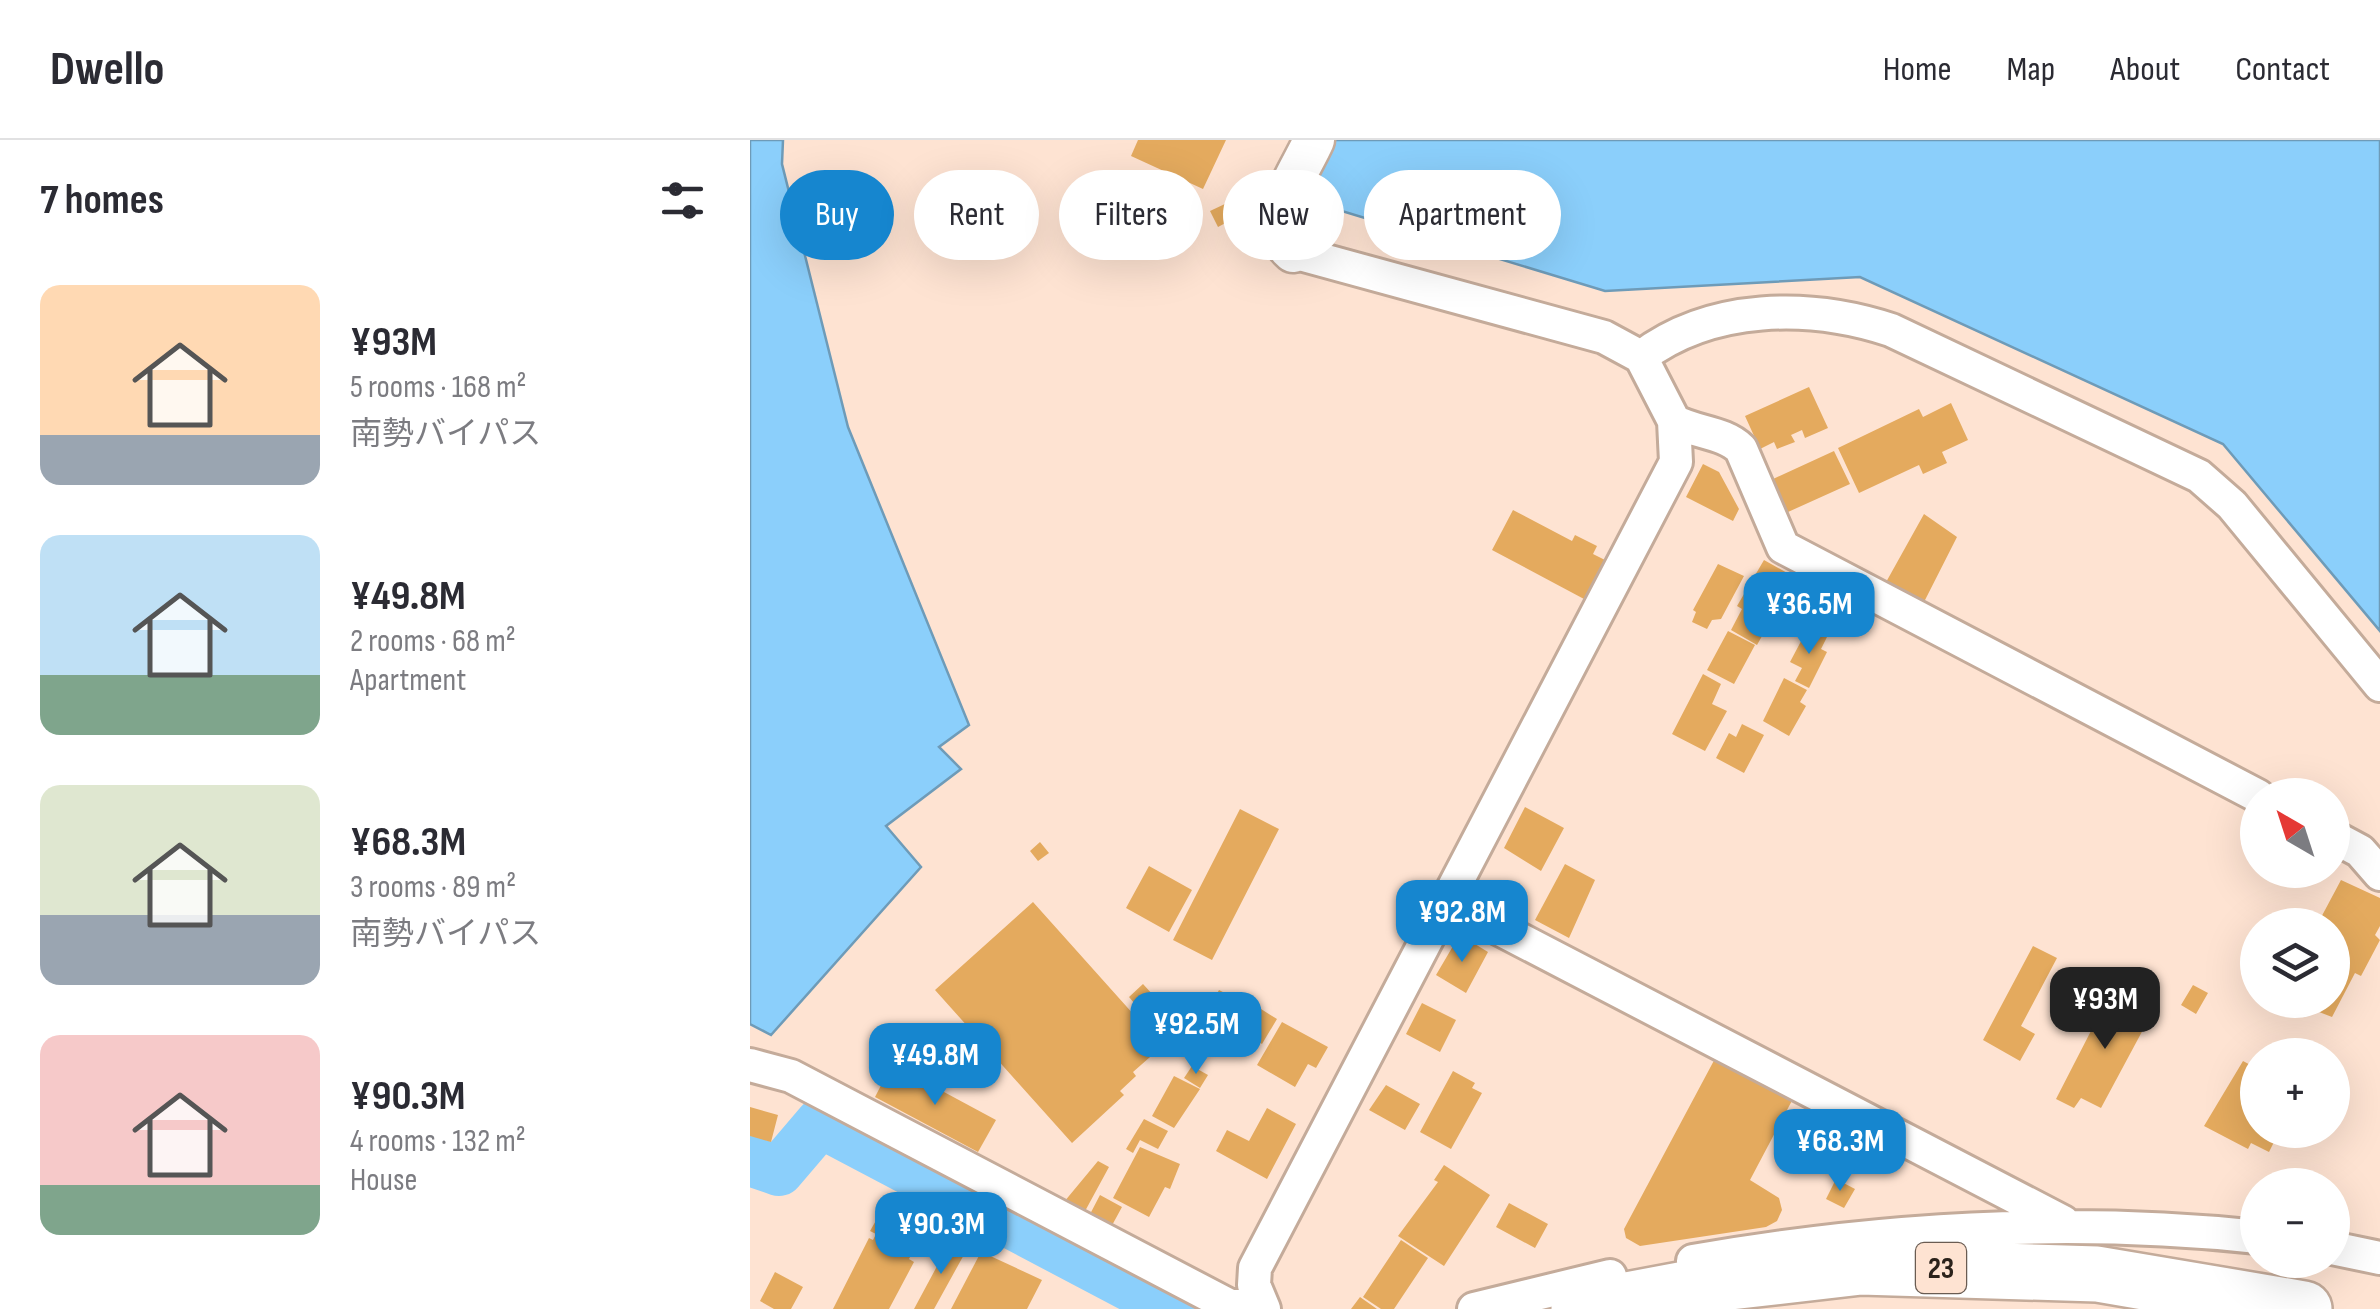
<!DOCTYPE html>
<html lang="en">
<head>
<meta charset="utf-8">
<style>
  body { margin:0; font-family:"Sofia Sans Condensed","Noto Sans JP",sans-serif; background:#f7f7f7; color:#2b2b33; height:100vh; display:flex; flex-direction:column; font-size:38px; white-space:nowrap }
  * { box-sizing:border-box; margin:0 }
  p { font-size:32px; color:#7c7c81 }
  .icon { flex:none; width:55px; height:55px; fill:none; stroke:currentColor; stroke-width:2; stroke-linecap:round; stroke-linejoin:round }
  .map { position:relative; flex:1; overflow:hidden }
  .sheet { display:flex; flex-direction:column; background:#fff; width:750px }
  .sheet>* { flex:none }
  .hud { position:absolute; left:30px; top:30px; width:950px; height:90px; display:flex; gap:20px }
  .needle { width:65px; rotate:321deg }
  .buttons { position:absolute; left:1490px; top:638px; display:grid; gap:20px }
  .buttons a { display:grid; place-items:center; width:110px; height:110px; border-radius:50%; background:#fff; box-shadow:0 10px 40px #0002; font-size:50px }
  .price { position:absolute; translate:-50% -85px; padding:0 22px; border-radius:20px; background:#1686cf; color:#fff; font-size:32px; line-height:65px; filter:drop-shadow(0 2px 5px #0008) }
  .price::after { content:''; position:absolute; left:50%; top:60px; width:30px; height:22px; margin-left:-15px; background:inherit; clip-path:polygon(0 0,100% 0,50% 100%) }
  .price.on { background:#222; color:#fff }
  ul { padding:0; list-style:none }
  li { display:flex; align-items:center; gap:30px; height:250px; padding:0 40px }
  li span { display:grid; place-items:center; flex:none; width:280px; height:200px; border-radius:20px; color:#555 }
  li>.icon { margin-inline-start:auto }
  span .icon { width:120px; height:120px; fill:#fffc; stroke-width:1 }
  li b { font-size:42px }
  h2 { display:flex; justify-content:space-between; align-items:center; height:120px; padding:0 40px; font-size:42px }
  .tag { padding:0 35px; border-radius:45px; background:#fff; box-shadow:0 10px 40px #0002; font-size:35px; line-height:90px }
  .tag.on { background:#1686cf; color:#fff }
  header { display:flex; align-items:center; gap:60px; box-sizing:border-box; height:140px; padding:0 50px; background:#fff; border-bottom:2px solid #e1e1e2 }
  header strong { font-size:48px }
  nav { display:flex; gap:55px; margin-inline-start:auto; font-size:35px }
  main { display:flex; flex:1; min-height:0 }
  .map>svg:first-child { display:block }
</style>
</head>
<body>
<header>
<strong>Dwello</strong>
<nav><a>Home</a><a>Map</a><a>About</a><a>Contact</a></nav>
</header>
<main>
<section class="sheet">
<h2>7 homes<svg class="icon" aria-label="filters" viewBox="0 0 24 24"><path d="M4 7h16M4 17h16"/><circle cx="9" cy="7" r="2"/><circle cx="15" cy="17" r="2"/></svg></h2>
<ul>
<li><span style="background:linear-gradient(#ffd9b3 75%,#9aa5b1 0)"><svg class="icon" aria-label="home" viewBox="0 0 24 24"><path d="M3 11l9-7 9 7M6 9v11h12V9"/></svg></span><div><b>¥93M</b><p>5 rooms · 168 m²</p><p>南勢バイパス</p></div></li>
<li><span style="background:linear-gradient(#bfe0f5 70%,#7fa58c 0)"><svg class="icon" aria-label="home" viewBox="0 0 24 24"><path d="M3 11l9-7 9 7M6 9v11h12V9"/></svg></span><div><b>¥49.8M</b><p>2 rooms · 68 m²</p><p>Apartment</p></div></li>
<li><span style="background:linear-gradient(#dfe7d0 65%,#9aa5b1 0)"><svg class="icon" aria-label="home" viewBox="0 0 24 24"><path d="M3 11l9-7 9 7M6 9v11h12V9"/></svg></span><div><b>¥68.3M</b><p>3 rooms · 89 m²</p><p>南勢バイパス</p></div></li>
<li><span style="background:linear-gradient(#f6c9c9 75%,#7fa58c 0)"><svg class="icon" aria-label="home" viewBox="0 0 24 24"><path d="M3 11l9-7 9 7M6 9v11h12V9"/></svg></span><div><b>¥90.3M</b><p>4 rooms · 132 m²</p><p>House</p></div></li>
</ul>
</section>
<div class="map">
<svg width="1630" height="1169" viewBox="0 0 1630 1169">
  <rect width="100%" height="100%" fill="#fee3d2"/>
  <path fill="#8bcffb" stroke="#6e9bb8" stroke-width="2.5" d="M0,0H33L32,24L98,287L219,585L189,607L211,629L136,686L171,727L21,895L0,884Z
    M576,0H1630V491L1473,304L1110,137L855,151L549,58Z"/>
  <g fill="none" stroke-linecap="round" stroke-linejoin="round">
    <path stroke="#8bcffb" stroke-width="50" d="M0,1021L29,1031L70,983L423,1169"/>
  </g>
  <path fill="#e4aa5e" d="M388,0H476L453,49L381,16Z
    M477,63L485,78L468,87L460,71Z
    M1059,247L1078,288L1055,298L1052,290L1041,295L1045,302L1027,309L1024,302L1010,309L995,276Z
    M1201,263L1218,300L1192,312L1197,323L1173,334L1169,325L1109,353L1088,308L1169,269L1173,277Z
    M1084,311L1100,344L1038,372L1023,339Z
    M953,324L969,332L989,369L983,381L936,357Z
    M763,370L822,401L825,395L847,406L843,414L855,420L834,459L742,410Z
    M1174,374L1207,397L1173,464L1135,444Z
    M1014,420L1039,434L1028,454L1034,457L1007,505L981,490L992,469L987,466Z
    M968,424L994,436L971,479L962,480L957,489L942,482L946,472L943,470Z
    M1080,443L1111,459L1091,492L1062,483Z
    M1058,488L1077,497L1071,509L1077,512L1059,548L1045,541L1052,528L1040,522Z
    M978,491L1005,505L984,544L957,530Z
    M953,534L971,544L962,564L977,571L955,611L922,594Z
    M1034,538L1057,550L1050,562L1056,566L1039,596L1013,581Z
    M992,584L1014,595L994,633L966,618L979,593L986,597Z
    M775,667L814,688L791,731L754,708Z
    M490,669L529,689L462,820L423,800Z
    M290,702L299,713L288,721L280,711Z
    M815,724L845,740L819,798L785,780Z
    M399,726L442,750L419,792L376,768Z
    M1591,740L1630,758V786L1625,795L1630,800L1611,836L1605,833L1582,877L1538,860H1582V785H1567Z
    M283,762L385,876L399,863L418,885L400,901L408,910L383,932L386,936L370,951L374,955L322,1003L185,850Z
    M706,801L717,808L720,801L738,812L716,853L686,835Z
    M1283,806L1307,818L1271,886L1285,894L1270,921L1233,900Z
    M393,844L404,856L390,870L379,857Z
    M1443,845L1458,853L1446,874L1431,865Z
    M469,850L492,862L473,897L450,884Z
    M1361,852L1402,873L1351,968L1331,958L1324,968L1306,959Z
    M672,863L706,880L690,912L656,894Z
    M511,869L527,879L512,904L496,894Z
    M532,882L578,907L566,928L558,924L545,947L507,925Z
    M968,913L1045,955L1000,1040L1029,1058L1032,1070L1027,1081L1016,1087L890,1106L876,1098L874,1089Z
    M1493,921L1508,929V990H1530L1519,1012L1501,1003L1498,1009L1454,986Z
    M142,924L246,980L228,1012L125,957Z
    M442,926L458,935L450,948L434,938Z
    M703,931L725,943L722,948L732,953L701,1009L670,992Z
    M424,936L450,949L424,988L402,976Z
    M636,945L670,964L655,990L619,970Z
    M0,967L28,975L21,1002L0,996Z
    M517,968L546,984L517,1039L466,1011L477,990L499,1001Z
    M394,979L418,991L408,1009L390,1000L383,1013L376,1009Z
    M390,1007L430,1024L420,1049L415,1047L399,1077L363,1058Z
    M348,1021L359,1027L334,1073L314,1062Z
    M694,1025L740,1055L694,1126L648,1096L688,1042L684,1040Z
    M1086,1039L1105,1049L1094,1068L1076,1059Z
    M350,1055L372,1067L360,1089L338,1078Z
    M759,1063L798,1084L785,1108L746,1087Z
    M128,1077L138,1082L132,1095L163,1111L159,1119L164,1122L139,1169H83L119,1098L123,1100L126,1094L120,1091Z
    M651,1100L678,1118L644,1169H631L613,1157Z
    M200,1102L216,1111L184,1169H164Z
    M233,1108L236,1114L292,1140L277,1169H201Z
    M25,1132L53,1147L41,1169H24L10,1161Z
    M610,1157L627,1169H601Z"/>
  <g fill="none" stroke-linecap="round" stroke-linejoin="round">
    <g stroke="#c4ab9a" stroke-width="38">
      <path id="minor" d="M891,217C961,164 1059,163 1141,190L1449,336L1482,365L1630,545
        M924,281C946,293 974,292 991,309L1033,407L1508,656
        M1582,696L1610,711L1630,734
        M696,761L1313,1082
        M0,925L41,936L480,1166L508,1165
        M1582,1108L1630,1118
        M943,1121C1131,1088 1318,1077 1508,1097
        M514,1169L504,1145L505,1128L926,322L924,281L891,217L854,197L543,112
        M724,1169L860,1136"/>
    </g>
    <g stroke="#c4ab9a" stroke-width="45">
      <path id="tertiary" d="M543,112C510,84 550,32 564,0"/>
    </g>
    <g stroke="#c4ab9a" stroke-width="60">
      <path id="trunk" d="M829,1169L962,1144L1111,1127L1347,1134L1554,1169"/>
    </g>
    <use href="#minor" stroke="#fff" stroke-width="32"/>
    <use href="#tertiary" stroke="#fff" stroke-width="40"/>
    <use href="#trunk" stroke="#fff" stroke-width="55"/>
  </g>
  <g text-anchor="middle" stroke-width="10" stroke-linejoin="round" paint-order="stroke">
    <rect fill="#fee3d2" stroke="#6a5c52" stroke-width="2.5" x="1166" y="1103" width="50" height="50" rx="8"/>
    <g font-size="30" font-weight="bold" fill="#2b221b">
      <text x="1191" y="1138">23</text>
    </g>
  </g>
</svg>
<div class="buttons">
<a><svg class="needle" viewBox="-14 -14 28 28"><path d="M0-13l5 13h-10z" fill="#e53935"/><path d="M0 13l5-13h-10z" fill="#7c7c81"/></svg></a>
<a><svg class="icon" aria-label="layers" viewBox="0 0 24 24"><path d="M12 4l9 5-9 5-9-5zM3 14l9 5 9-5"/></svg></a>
<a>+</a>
<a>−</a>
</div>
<b class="price" style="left:1059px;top:517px">¥36.5M</b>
<b class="price" style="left:712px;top:825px">¥92.8M</b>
<b class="price on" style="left:1355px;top:912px">¥93M</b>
<b class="price" style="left:446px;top:937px">¥92.5M</b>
<b class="price" style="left:185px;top:968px">¥49.8M</b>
<b class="price" style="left:1090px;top:1054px">¥68.3M</b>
<b class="price" style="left:191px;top:1137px">¥90.3M</b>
<div class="hud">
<a class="tag on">Buy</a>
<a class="tag">Rent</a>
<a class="tag">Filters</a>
<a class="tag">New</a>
<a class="tag">Apartment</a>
</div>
</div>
</main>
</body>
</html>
